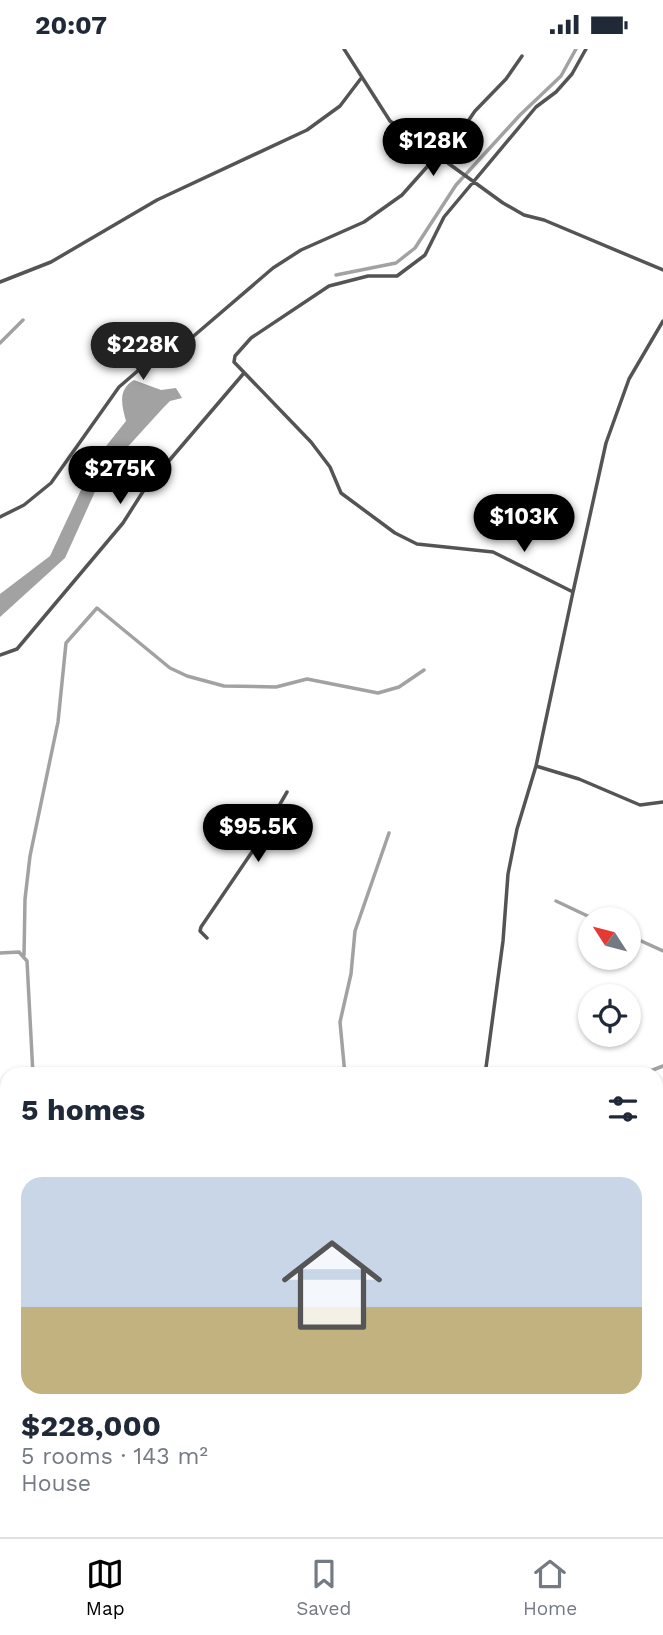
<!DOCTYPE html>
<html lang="en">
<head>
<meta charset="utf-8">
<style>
  body { margin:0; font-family:"Work Sans",sans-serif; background:#f6f6f7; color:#1f2937; height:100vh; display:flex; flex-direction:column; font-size:26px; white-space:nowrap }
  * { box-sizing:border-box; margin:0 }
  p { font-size:23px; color:#747a83 }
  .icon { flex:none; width:38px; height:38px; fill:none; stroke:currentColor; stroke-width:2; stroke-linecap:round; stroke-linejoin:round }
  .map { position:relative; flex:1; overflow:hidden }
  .details { position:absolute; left:0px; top:1018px; width:663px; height:471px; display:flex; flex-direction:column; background:#fff; border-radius:21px 21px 0 0; box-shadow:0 2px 5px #0004 }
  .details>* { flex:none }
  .needle { width:46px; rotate:306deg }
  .tools { position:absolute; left:578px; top:858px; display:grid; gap:14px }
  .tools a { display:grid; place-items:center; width:63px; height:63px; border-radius:50%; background:#fff; box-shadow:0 2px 5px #0004; font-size:35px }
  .price { position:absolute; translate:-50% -60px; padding:0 16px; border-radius:24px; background:#000; color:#fff; font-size:23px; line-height:46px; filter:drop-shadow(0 2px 4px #0008) }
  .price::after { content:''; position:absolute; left:50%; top:42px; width:21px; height:16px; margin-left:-10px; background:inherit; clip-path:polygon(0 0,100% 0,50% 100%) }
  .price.active { background:#222; color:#fff }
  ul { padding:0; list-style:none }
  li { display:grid; align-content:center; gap:14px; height:371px; padding:0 21px }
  li span { display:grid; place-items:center; height:217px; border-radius:21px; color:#555 }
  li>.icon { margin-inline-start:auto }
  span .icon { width:126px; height:126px; fill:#fffc; stroke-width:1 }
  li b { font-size:30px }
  h2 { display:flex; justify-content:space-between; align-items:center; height:84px; padding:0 21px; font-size:30px }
  .status { display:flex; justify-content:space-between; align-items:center; height:49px; padding:0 35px; background:#fff; direction:ltr }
  .status svg { height:19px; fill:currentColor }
  .menu { display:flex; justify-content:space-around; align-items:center; height:98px; border-top:2px solid #e0e1e3; background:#fff; font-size:19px; color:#747a83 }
  .menu a { display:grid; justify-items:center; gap:4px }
  .menu .active { color:#000 }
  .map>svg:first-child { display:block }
</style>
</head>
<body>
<div class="status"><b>20:07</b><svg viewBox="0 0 49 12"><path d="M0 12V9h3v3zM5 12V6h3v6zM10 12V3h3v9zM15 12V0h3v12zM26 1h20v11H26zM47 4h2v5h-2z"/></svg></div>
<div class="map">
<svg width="663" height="1488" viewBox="0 0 663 1488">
  <rect width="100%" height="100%" fill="#fff"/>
  <path fill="#a2a2a2" d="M134,331L161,341L176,339L182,349L170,352L164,358L103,425L65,509L0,568V545L50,507L95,411L126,372C122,357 117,341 134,331Z
    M0,1273H7V1372H0Z"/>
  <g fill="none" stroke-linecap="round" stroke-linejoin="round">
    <path stroke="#a2a2a2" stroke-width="2" d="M108,1482H113"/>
    <path stroke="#a2a2a2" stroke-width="3.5" d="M336,226L396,214L415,199L456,136L520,66L561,27L576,0
      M0,294L23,271
      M556,852L594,870
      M628,886L663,902
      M0,904L19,903L27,912L33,1026
      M24,906L25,850L30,807L58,673L66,594L97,559L170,619L187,627L224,637L276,638L307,630L378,644L399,638L424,621
      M345,1026L340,973L351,925L355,882L389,784
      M640,1026L663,1017
      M656,1126L663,1124"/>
    <g stroke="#dbdbdb" stroke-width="7">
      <path id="major" d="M0,1385L7,1384
        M177,1482L179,1488"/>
    </g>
    <g stroke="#dbdbdb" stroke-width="9">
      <path id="highway" d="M656,1327L663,1322
        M532,1488L536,1482"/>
    </g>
    <path stroke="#545454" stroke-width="3.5" d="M344,0L390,72L503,154L524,166L544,171L663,221
      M0,233L51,213L157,151L307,81L340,57L362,28
      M0,468L24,456L51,434L119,338L148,313L189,291L273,219L301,201L364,173L402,146L434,110L446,104L475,62L506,30L522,7
      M573,543L606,394L629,330L663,272
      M0,606L17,600L123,474L144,441L244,324
      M536,717L579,730L640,756L663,753
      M270,771L302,778
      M207,889L200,882L201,878L254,800L287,743
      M485,1026L503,892L508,825L517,780L536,717L573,543L493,503L417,495L395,484L341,444L330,418L311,393L234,313L235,307L251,289L329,237L368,227H397L425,206L444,168L536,58L556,43L572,25L586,0
      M0,1257L7,1258
      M656,1457L663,1461
      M5,1476L7,1469
      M156,1482L167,1488
      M57,1488L61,1482
      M412,1488L423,1482"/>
    <use href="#major" stroke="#000" stroke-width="5"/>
    <use href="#highway" stroke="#000" stroke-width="7"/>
  </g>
</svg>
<div class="tools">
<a><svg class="needle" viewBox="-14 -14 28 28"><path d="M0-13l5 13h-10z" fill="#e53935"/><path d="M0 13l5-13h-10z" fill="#747a83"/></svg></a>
<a><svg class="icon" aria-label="locate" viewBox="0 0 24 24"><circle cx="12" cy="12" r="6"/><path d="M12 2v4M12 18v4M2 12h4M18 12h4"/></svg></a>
</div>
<b class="price" style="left:433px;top:129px">$128K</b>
<b class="price active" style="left:143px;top:333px">$228K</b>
<b class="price" style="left:120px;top:457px">$275K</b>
<b class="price" style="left:524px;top:505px">$103K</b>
<b class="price" style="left:258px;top:815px">$95.5K</b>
<section class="details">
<h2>5 homes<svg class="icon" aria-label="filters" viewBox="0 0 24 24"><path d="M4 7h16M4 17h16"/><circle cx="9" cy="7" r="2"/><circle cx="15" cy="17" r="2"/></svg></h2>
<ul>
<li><span style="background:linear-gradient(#c9d6e8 60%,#c2b280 0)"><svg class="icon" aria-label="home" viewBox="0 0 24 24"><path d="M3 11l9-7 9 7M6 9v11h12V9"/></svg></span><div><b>$228,000</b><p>5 rooms · 143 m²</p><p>House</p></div></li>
</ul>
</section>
</div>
<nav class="menu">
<a class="active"><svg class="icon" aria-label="map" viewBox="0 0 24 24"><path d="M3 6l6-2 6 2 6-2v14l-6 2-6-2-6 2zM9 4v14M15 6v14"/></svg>Map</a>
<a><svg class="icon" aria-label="saved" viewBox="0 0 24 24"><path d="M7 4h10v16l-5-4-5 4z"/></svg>Saved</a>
<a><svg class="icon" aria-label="home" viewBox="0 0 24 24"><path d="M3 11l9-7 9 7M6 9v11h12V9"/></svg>Home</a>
</nav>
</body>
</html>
